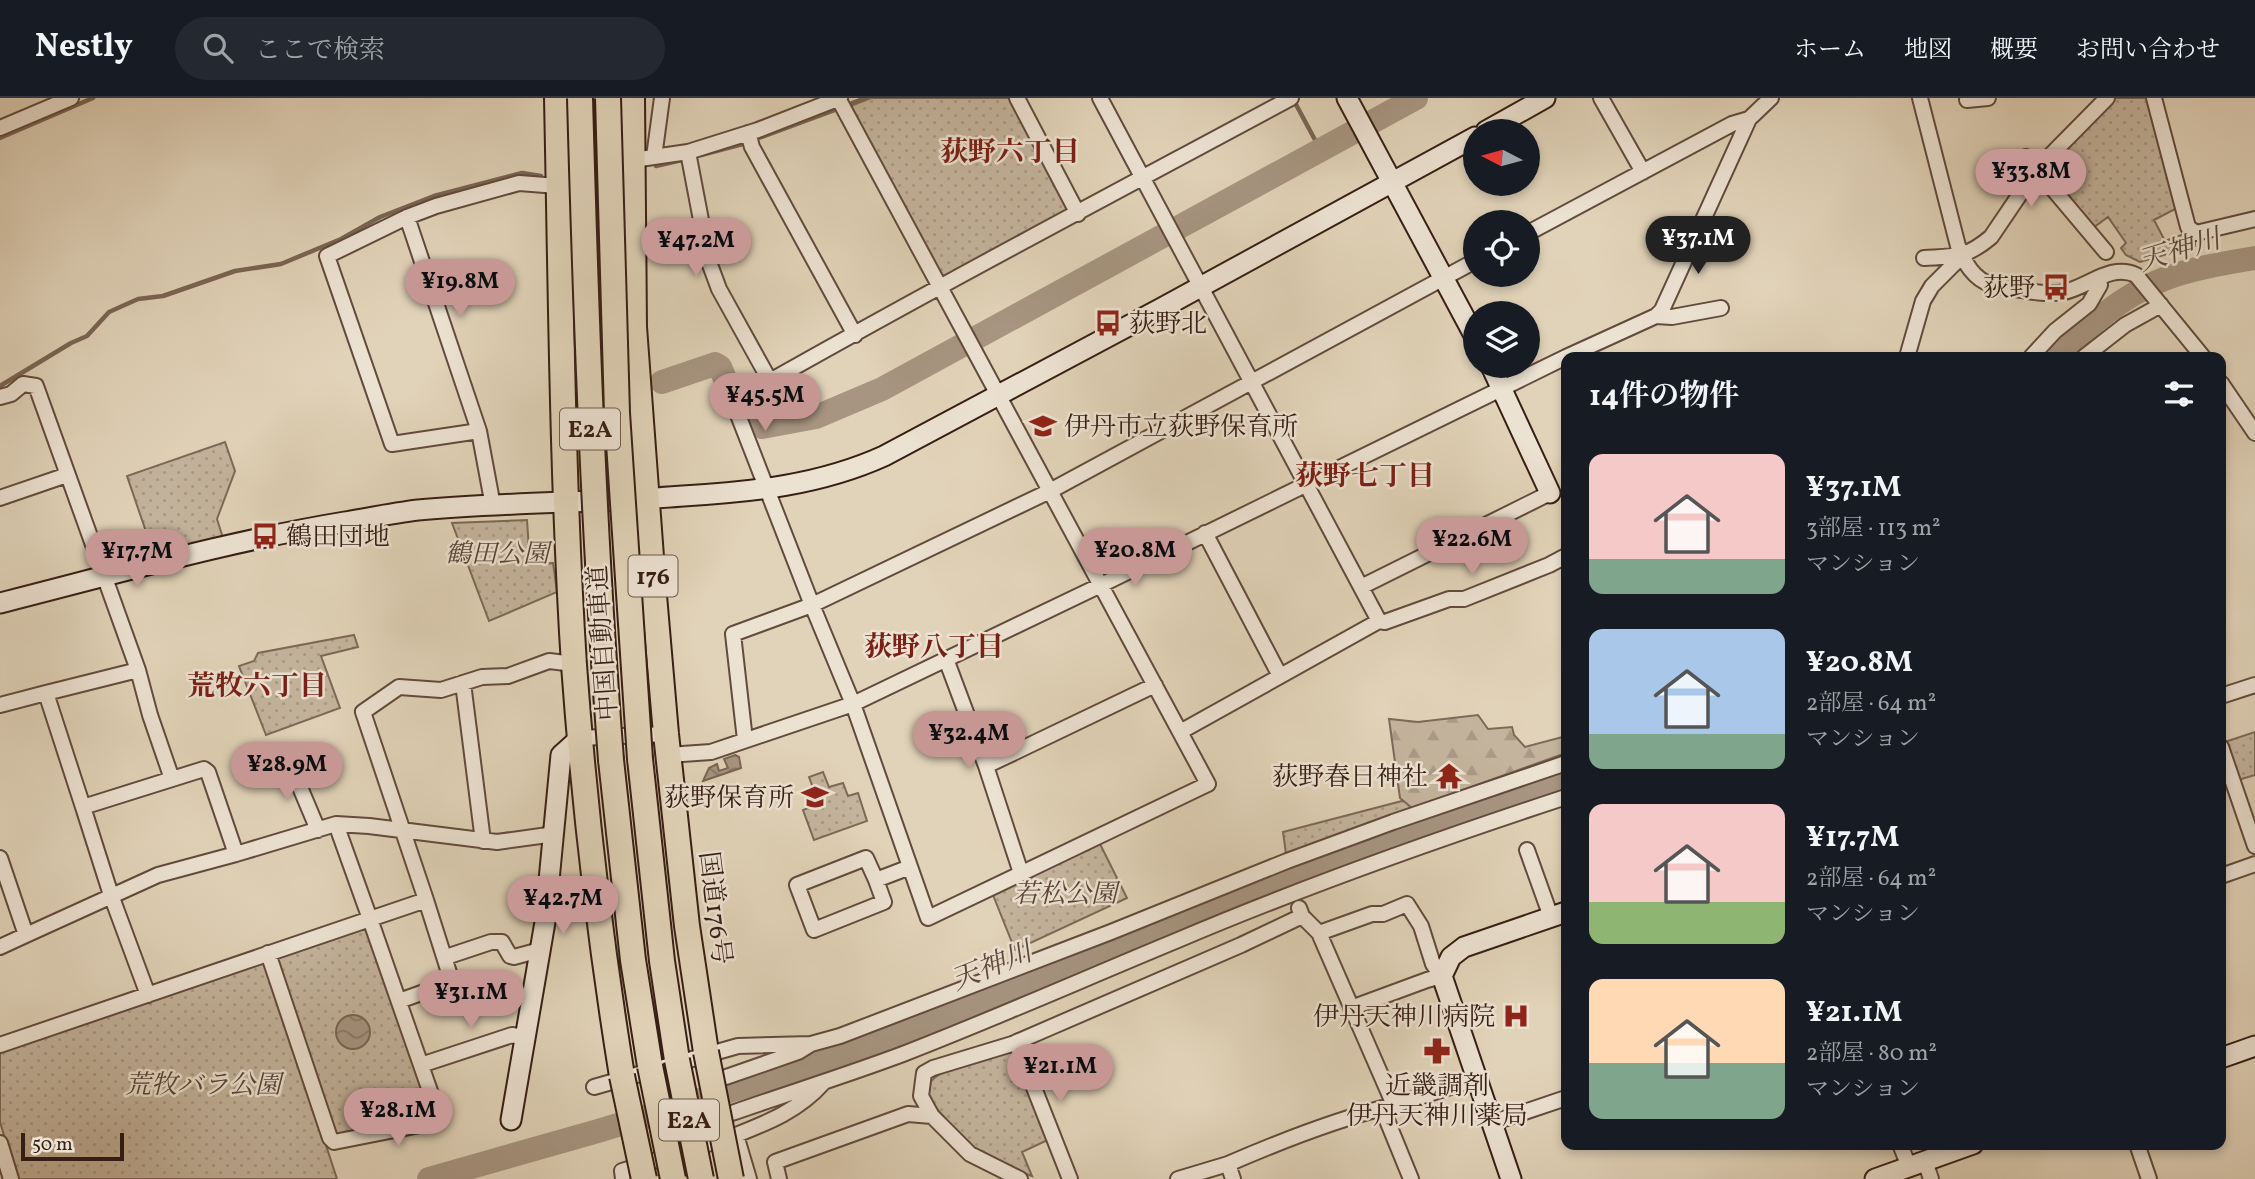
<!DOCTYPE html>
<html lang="ja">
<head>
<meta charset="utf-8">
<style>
  body { margin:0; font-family:Vollkorn,"Noto Serif JP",serif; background:#242831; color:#f1f3f6; height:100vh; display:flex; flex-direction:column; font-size:26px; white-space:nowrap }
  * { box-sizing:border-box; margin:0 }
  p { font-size:23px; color:#9ea1a6 }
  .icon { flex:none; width:38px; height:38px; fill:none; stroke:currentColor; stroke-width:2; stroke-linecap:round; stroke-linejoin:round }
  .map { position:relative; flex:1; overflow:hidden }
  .side { position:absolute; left:1561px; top:254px; width:665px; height:798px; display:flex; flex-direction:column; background:#171b24; border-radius:14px; box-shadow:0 4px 10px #0003 }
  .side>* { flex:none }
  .needle { width:46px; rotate:276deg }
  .fabs { position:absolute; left:1463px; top:21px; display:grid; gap:14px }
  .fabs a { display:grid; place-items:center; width:77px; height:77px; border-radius:50%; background:#171b24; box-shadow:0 4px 10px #0003; font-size:35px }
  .scale { position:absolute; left:21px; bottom:18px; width:103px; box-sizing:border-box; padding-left:7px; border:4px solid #361e14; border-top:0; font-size:19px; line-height:24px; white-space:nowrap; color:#361e14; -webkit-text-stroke:5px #ece2d2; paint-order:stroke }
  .price { position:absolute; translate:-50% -60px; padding:0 16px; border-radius:24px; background:#c59692; color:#111; font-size:23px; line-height:46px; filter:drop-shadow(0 2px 4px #0008) }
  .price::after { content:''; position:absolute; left:50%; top:42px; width:21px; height:16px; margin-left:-10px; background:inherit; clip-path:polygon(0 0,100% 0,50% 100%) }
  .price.active { background:#222; color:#fff }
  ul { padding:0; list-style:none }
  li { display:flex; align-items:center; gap:21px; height:175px; padding:0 28px }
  li span { display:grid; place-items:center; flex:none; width:196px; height:140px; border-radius:14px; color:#555 }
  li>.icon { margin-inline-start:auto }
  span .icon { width:84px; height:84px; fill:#fffc; stroke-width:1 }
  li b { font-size:30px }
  h2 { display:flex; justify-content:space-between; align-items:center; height:84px; padding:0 28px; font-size:30px }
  header { display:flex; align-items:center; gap:42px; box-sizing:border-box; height:98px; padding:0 35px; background:#171b24; border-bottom:2px solid #363941 }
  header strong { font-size:33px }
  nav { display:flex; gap:38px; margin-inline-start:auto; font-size:24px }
  .search { width:490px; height:63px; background:#242831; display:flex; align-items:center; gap:18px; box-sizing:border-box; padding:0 24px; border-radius:38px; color:#9ea1a6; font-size:26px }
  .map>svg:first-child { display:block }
</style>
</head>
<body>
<header>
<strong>Nestly</strong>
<div class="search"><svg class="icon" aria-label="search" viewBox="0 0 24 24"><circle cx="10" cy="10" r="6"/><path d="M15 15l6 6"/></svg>ここで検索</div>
<nav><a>ホーム</a><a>地図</a><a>概要</a><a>お問い合わせ</a></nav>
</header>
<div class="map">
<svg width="2255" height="1081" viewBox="0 0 2255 1081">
  <defs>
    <pattern id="green-dots" width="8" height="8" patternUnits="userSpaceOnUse" patternTransform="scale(1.75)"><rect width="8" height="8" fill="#c4b49d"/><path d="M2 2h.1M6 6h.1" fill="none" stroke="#a99a86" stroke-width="1.8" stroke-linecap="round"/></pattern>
    <pattern id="forest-firs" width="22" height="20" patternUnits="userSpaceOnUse" patternTransform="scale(1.75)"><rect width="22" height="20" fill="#c4b49d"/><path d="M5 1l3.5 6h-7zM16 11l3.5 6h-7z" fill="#a99a86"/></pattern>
    <pattern id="water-waves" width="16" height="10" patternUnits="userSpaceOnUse" patternTransform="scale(1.75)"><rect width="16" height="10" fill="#a79581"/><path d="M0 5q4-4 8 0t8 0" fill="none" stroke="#897968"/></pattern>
  </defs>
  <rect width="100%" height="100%" fill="#e1d3b9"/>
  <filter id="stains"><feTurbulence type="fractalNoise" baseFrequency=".00286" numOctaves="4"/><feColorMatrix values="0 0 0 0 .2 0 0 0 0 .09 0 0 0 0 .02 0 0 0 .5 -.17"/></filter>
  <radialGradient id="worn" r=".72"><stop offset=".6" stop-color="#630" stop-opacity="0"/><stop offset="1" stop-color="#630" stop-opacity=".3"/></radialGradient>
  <path fill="url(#green-dots)" stroke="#7d6958" stroke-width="2" d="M871,0H1012L1071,113L942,181L850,12L853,7Z
    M2112,0H2148L2177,110L2154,122L2165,143L2184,136L2195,141V148L2140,164L2126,157L2121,150L2126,145L2108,119L2090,132L2046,72Z
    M225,344L235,373L217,421L224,443L159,457L153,454L127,378Z
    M527,422L530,466L553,465L557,494L489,523L452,425Z
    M354,537L358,549L321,558L340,610L266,637L239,568L254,563L258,555Z
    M2255,634V677L2235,683L2222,645Z
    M823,674L829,689L843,685L848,698L858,695L867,723L814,742L803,712L819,706L809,679Z
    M1425,697L1432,711L1287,763L1283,734Z
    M1100,746L1127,800L1015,852L993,797Z
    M362,829L369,832L431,1014L427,1021L338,1039L334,1036L276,858Z
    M263,865L268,869L337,1081H17L0,1024V955Z
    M1016,949L1052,1040L1022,1054L1032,1078L990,1063L974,1053L928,1001C928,999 927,992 927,990C932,970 997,955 1016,949Z"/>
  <path fill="url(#forest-firs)" stroke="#7d6958" stroke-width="2" d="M1478,617L1488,631L1512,629L1514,637L1525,649L1566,638V655L1412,710L1400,700L1389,621L1418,624Z"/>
  <path fill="url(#water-waves)" stroke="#7a6555" stroke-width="2" d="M735,657L739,659L741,670L703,683L709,670L717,666L719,673L728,670L724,661Z
    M336 934a17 17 0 1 1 34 0a17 17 0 1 1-34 0Z"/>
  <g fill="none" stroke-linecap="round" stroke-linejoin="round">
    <path stroke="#7a6555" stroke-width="4.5" d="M1293,1L1321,53
      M852,5L866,0
      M0,40L93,0
      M759,40L835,12
      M701,57L743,46
      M656,68L682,62
      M0,288L71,245L87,238L109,214L138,201L163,198L235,173L281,166L341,141L380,119L434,98L522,75L541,78"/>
    <path stroke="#a79581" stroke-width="24" d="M2059,259C2087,227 2124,197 2164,181C2193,170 2225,165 2255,160
      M662,284L715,266L720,269L731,295
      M745,307L762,329L816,319L882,291L1416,0
      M429,1081L598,1033L841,959L1397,739L1474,712L1566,684"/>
    <g stroke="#614b3d" stroke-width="18">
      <path id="street" d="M838,0C961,229 1084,458 1208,686L928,820L853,606L812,507L733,304C917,199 1105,100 1291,0
        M1017,0L1078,116
        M1100,0L1379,523L1180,634
        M1601,0L1643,74
        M1920,0L1958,148C1965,165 1973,181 1992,187C2015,190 2041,198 2064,194C2088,189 2111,165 2136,177L2203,259
        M2154,0L2188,129L2196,135L2255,121
        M1967,2L1988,0
        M0,30L71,0
        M748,35L752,49L855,237
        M688,54L709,164L719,191L770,283
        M654,59L662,0
        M2026,59L2106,154
        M633,62L688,54L758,32L840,0
        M407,119L479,333
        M1528,135L1732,26L1749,21
        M1924,160C1956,158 1966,160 1991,139L2037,71L2107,0
        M1656,218L1672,219L1721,210
        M1566,259L1656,218L1662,212L1749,21L1771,0
        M1907,259L1923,203L1932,188L1962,158
        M2031,259L2055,233L2089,206L2100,187L2098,181
        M2084,259L2125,227L2161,207
        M2221,285L2255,335
        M0,299L11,296L23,286L36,288L138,572L150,617L172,681
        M0,400L67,377
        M493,408L479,333L392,346L327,158L407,119L436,108L519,85L558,88
        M1205,435L1280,578
        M1361,489L1550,395
        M1379,523L1385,524L1449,501H1464L1549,467L1566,458
        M946,561L986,668L1021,775
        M463,585L483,743
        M2221,598L2255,587
        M0,607L46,595
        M580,640L666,636
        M745,642L733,536L812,507L1050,393L1475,163
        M2221,649L2255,748
        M668,657L711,654L853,606L1101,487L1566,259
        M289,663L318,732
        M986,668L1155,587
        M83,709L46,595L138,572
        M1527,752L1551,819
        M0,760L26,837L158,777L236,756
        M2221,778L2255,766
        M876,782L866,760L797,787L814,832L884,804L876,782L910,769
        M1299,810L1302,818L1319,835L1372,816H1383L1407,806L1421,828L1433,866L1442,878L1427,882L1351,910
        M0,849L26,837
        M268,855L330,1040L334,1044L435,1024L438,1016L370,821L426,802L363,614L399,589L441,592L482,579L508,578L549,563L574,566
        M446,859L491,844H502L510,858L514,859L540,852
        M148,897L111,797L83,709L204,671L208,674L236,756L336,726L369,728L497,744L555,736
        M399,903L452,884L426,802
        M1016,944L1070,1081
        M0,947L370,821L336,726
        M421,967L512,937L524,939
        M726,979L798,954L811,946
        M594,989L738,948L811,946L840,938L1111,834L1287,763L1393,724L1566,665
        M1394,1007L1476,981
        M1382,1010L1411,1081
        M732,1015C789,995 847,977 903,956C996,920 1086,880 1178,842C1305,788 1435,742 1566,699
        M1492,1025L1566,1000
        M736,1037C769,1024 799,1012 823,985
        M0,1045L11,1081
        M1900,1046L1909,1069
        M2137,1046L2149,1081
        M1925,1063L1931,1081
        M623,1081L622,1073L736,1037L749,1081
        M779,1081L775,1064L908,1016L932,1018
        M1020,1081L970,1056L932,1018L921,998L924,975L933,970L1012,946L1241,847L1302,818
        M1178,1081L1228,1066
        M1233,1081L1228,1066C1281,1043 1337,1021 1394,1007L1319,835"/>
    </g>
    <g stroke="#361e14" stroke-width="23">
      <path id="secondary" d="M1347,0L1475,239
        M1486,33L1545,0
        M1491,268L1550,395
        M0,505C115,476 229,443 345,424C369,420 394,415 418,412C506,404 595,405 683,398C752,394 820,387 884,358L1160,211L1475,39
        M2221,960L2255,948
        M511,1022L545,824L561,657L580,640
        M1511,1081L1442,878L1451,859L1464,849L1566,814
        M1875,1081L1973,1046"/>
    </g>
    <g stroke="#361e14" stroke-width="28">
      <path id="highway" d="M557,0C561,189 562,379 574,567C584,705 600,842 622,978
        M632,0L634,229L653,486L666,636L687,828L706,954
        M640,661L662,863L677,962
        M611,662L633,862L650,968"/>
    </g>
    <use href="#street" stroke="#ece2d2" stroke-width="14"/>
    <use href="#secondary" stroke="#ece2d2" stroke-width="19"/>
    <use href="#highway" stroke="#e1d3b9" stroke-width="24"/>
    <g stroke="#361e14" stroke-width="28" stroke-linecap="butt">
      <path id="highway-bridge" d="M580,0C586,221 594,442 611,662
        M608,0L617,315L640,661
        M706,954L731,1081
        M677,962L701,1081
        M650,968L673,1081
        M622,978L644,1081"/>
    </g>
    <use href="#highway-bridge" stroke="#e1d3b9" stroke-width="24"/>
  </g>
  <defs>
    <g id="bus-bare" transform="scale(2.1)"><path d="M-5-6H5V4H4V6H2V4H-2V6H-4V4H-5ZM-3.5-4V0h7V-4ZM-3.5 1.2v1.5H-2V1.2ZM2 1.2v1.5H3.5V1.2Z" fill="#8f2418" stroke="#ece2d2" stroke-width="2.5" paint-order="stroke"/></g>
    <g id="school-bare" transform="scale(2.1)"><path d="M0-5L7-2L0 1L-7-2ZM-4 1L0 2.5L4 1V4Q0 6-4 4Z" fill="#8f2418" stroke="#ece2d2" stroke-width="2.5" paint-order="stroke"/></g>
    <g id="temple-bare" transform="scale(2.1)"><path d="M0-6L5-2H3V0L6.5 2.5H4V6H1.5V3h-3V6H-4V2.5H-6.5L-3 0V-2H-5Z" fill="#8f2418" stroke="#ece2d2" stroke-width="2.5" paint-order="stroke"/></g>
    <g id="hospital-bare" transform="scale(2.1)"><path d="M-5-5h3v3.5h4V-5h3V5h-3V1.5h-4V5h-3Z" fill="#8f2418" stroke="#ece2d2" stroke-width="2.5" paint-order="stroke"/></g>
    <g id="pharmacy-bare" transform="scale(2.1)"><path d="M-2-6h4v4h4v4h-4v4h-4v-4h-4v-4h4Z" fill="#8f2418" stroke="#ece2d2" stroke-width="2.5" paint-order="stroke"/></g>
  </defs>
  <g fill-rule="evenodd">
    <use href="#bus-bare" x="2056" y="189"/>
    <use href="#bus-bare" x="1108" y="225"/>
    <use href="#school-bare" x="1043" y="328"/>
    <use href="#bus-bare" x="265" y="438"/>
    <use href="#temple-bare" x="1449" y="678"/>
    <use href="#school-bare" x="815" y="699"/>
    <use href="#hospital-bare" x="1516" y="918"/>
    <use href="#pharmacy-bare" x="1437" y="953"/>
  </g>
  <g text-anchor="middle" stroke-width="5" stroke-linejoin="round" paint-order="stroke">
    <g fill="#ece2d2" stroke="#6d594d" stroke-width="2">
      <rect x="560" y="310.5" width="60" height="41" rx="5"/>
      <rect x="628.5" y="457.5" width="49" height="41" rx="5"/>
      <rect x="659" y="1001.5" width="60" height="41" rx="5"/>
    </g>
    <g font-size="24" font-weight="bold" fill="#361e14">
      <text x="590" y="339">E2A</text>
      <text x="653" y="486">176</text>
      <text x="689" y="1030">E2A</text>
    </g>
    <g font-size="26" fill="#361e14" stroke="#ece2d2" text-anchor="end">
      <text x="2035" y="198">荻野</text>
      <text x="1129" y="234" text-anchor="start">荻野北</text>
      <text x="1064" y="337" text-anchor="start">伊丹市立荻野保育所</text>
      <text x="286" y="447" text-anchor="start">鶴田団地</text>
      <text x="1428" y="687">荻野春日神社</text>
      <text x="794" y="708">荻野保育所</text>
      <text x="1495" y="927">伊丹天神川病院</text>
      <text x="1437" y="996" text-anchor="middle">近畿調剤<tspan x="1437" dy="30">伊丹天神川薬局</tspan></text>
    </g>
    <g font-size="26" font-style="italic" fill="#5a4436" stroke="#ece2d2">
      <text x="497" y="464">鶴田公園</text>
      <text x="1065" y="804">若松公園</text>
      <text x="203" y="995">荒牧バラ公園</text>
    </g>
    <g font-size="26" fill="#361e14" stroke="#ece2d2">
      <text transform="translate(602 545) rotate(-94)" y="9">中国自動車道</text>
      <text transform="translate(716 810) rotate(83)" y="9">国道176号</text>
    </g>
    <g font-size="28" font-weight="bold" fill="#7a1f14" stroke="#ece2d2">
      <text x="1010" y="63">荻野六丁目</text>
      <text x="1365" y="387">荻野七丁目</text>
      <text x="934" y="558">荻野八丁目</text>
      <text x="257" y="597">荒牧六丁目</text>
    </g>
    <g font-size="28" font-style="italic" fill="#5e483a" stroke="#ece2d2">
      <text transform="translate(2179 151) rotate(-17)" y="10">天神川</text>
      <text transform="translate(991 867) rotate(-22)" y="10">天神川</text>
    </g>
  </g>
  <rect width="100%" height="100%" filter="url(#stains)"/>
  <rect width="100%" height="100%" fill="url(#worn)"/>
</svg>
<div class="fabs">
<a><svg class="needle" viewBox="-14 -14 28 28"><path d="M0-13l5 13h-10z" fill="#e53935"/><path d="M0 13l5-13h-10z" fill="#9ea1a6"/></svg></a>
<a><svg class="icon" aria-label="locate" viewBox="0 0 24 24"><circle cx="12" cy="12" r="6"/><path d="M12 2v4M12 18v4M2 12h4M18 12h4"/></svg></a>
<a><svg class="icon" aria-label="layers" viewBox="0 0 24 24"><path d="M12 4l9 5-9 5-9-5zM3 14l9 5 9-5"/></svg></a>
</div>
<div class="scale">50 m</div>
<b class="price" style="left:2031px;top:111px">¥33.8M</b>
<b class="price active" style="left:1698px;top:178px">¥37.1M</b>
<b class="price" style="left:696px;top:180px">¥47.2M</b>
<b class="price" style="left:460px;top:221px">¥19.8M</b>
<b class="price" style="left:765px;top:335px">¥45.5M</b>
<b class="price" style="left:1472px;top:479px">¥22.6M</b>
<b class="price" style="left:1135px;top:490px">¥20.8M</b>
<b class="price" style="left:137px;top:491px">¥17.7M</b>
<b class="price" style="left:969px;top:673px">¥32.4M</b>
<b class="price" style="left:287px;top:704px">¥28.9M</b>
<b class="price" style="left:563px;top:838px">¥42.7M</b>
<b class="price" style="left:471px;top:932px">¥31.1M</b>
<b class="price" style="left:1060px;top:1006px">¥21.1M</b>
<b class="price" style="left:398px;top:1050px">¥28.1M</b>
<section class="side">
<h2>14件の物件<svg class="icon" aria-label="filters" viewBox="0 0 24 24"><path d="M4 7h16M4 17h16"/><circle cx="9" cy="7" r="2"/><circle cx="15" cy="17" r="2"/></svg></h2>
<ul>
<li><span style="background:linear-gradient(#f6c9c9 75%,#7fa58c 0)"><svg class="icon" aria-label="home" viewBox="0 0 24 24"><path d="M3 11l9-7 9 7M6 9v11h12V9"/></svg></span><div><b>¥37.1M</b><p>3部屋 · 113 m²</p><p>マンション</p></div></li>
<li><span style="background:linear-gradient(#a9c7e8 75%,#7fa58c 0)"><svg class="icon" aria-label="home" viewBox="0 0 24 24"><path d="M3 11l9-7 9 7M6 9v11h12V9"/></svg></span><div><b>¥20.8M</b><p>2部屋 · 64 m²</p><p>マンション</p></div></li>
<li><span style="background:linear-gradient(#f6c9c9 70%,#8fb573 0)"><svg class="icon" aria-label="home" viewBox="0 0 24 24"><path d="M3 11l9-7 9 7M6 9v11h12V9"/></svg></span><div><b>¥17.7M</b><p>2部屋 · 64 m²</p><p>マンション</p></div></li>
<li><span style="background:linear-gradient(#ffd9b3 60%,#7fa58c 0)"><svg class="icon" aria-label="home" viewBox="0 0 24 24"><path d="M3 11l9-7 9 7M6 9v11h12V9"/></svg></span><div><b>¥21.1M</b><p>2部屋 · 80 m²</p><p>マンション</p></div></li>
</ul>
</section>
</div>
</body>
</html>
